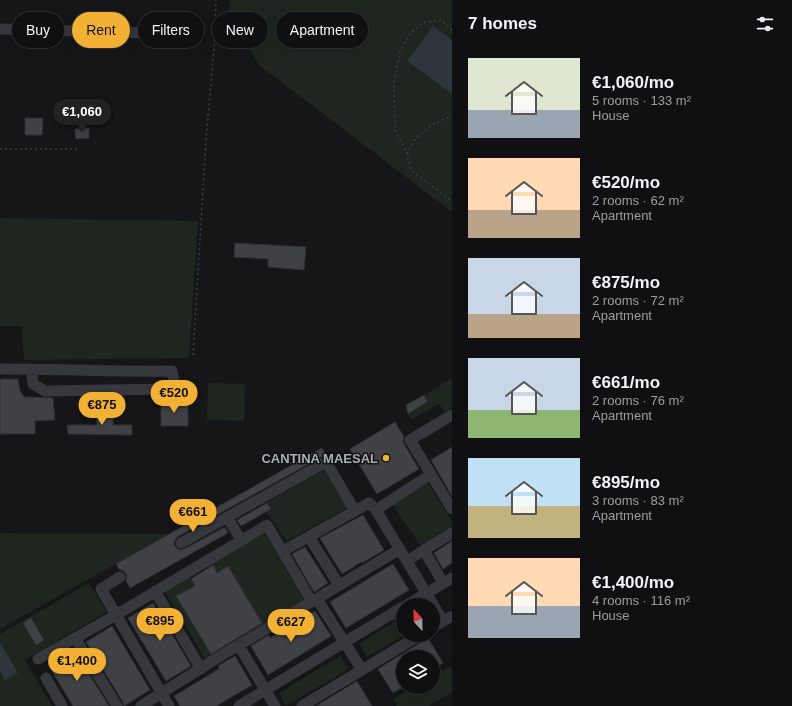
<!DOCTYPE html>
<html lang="en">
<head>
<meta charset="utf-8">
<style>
  body { margin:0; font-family:Helvetica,sans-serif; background:#1e1e20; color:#f1f3f6; height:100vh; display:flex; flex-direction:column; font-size:15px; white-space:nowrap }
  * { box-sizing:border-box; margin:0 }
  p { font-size:13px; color:#9c9d9f }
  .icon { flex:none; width:22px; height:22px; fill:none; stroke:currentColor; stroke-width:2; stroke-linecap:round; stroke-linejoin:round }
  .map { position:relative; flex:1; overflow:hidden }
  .drawer { display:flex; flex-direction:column; background:#101012; width:340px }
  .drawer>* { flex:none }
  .top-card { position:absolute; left:12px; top:12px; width:380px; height:36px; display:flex; gap:8px }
  .needle { width:26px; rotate:338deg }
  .buttons { position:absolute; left:396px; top:598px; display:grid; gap:8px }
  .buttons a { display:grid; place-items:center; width:44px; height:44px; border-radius:50%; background:#101012; box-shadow:0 4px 16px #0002,0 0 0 1px #303032; font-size:20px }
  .price { position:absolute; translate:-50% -34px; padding:0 9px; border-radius:14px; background:#f2b134; color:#111; font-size:13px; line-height:26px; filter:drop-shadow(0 1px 2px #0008) }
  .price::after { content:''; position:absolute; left:50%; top:24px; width:12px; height:9px; margin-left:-6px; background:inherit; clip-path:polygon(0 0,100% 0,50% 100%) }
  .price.current { background:#222; color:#fff }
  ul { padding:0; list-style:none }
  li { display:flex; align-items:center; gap:12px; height:100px; padding:0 16px }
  li span { display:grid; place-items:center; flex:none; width:112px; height:80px; border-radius:0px; color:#555 }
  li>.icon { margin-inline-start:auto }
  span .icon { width:48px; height:48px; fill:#fffc; stroke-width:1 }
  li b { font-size:17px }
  h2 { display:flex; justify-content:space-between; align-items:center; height:48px; padding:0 16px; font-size:17px }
  .pill { padding:0 14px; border-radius:18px; background:#101012; box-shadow:0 4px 16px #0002,0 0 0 1px #303032; font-size:14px; line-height:36px }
  .pill.current { background:#f2b134; color:#111 }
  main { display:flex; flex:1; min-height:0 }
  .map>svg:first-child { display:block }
</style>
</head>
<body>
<main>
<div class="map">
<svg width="452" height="706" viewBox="0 0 452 706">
  <rect width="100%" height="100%" fill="#161618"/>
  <path fill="#1e261f" d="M230,0H452V212L259,65L229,14Z
    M0,218L198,221L189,358L24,360L22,326H0Z
    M452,378V407L445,412L439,404L412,419L408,414L427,402L424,395Z
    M208,383L245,384L244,421L207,420Z
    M324,470L347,508L287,541L266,512L271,509L267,502Z
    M428,483L452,521V526L420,545L393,505Z
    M264,532L304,600L205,659L165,592L190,577L193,583L216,570L212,564Z
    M0,533L169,534L0,629Z
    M89,583L107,612L25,660L52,706H0V634Z
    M403,616V635H404L367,657L359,644Z
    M340,656L349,669L286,706L279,693Z
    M450,666L452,669V692L429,706H397L393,699L414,687H433V676Z"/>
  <path fill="#2c353c" d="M433,26L452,40V94L407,61Z
    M1,644L18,673L5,680L0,671V645Z"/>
  <path fill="#404145" stroke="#303034" d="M25,118H43L42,135H25Z
    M89,128V138L76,139L75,129Z
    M235,243L306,247L304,270L268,267V259L234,257Z
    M0,379H18L20,391L24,397L53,398L55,420L35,421V434H0Z
    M424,395L427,402L408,414L406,405Z
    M161,401L188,402V426H161Z
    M97,408H113V425H132V435L68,434L67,425H97Z
    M395,422L404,437L403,441L404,444L419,469L377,494L350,449Z
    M452,447V496L431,460Z
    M322,448L326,455L323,456L177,537L175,540L174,543L175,546L178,549L181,550L184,549L225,527L228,533L130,588L126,581L127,577L126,574L124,571L120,570L116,564Z
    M267,503L271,509L241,526L237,520Z
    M363,515L384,550L362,563L361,562L342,574L320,538Z
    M452,541V563L443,569L434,553Z
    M305,547L328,583L314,592L292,554Z
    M393,564L409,590L346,628L330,602Z
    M213,565L217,573L228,566L262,623L211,654L176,596L195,586L191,579Z
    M153,603L191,666L166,681L128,618Z
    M315,611L331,636L268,675L251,646L269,635L270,638Z
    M31,618L44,640L36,645L23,623Z
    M112,626L150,690L124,706L123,702L86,642Z
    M428,638L443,663L433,669V657H403V687L393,693L378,669Z
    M74,650L109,706H73L48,665Z
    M235,656L252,685L216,706H180L174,696L219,669L218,666Z
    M357,681L372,706H316Z"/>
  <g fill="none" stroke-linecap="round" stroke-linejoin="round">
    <path stroke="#3d3f44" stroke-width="1.5" stroke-dasharray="2 3" stroke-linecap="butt" d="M452,30L441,20L422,23L409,35L400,51L394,83L395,130L407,154L411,170L452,201
      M0,149H77
      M407,154L416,138L433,124L452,116
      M193,355L206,139L214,49L216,0"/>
    <path stroke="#37383d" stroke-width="11" d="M0,29L189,34
      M0,369C57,369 115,372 172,371L174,381L169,389L45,391L33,384L31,369
      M452,415L410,440L452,509
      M431,474L376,510L443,621
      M227,517L241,540
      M309,537L339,585
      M181,543L326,462L355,511
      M283,551L369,503L376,510
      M407,561L424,550
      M120,577L101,589L169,706
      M443,583L424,550L452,533
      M155,591L201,669
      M317,599L362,670
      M407,605L452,578
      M433,627L452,616
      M75,638L117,706
      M239,646L275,706
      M38,659L116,615L267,525L312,602
      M46,678L62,706
      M141,706L214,660L400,549
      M239,706L403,607
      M302,706L420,635"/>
  </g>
  <circle fill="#f2b134" stroke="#111113" stroke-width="1.5" cx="386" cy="458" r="4"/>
  <g text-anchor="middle" stroke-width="3" stroke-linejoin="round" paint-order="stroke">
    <g font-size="13" font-weight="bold" fill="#a8adb8" stroke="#111113" text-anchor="end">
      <text x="378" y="463">CANTINA MAESAL</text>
    </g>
  </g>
</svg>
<div class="buttons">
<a><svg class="needle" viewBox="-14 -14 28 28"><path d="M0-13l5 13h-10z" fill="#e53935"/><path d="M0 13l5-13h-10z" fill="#9c9d9f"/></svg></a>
<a><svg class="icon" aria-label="layers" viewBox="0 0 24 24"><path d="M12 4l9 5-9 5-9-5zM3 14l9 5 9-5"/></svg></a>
</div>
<b class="price current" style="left:82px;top:133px">€1,060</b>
<b class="price" style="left:174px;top:414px">€520</b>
<b class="price" style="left:102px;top:426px">€875</b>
<b class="price" style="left:193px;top:533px">€661</b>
<b class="price" style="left:160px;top:642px">€895</b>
<b class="price" style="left:291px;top:643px">€627</b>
<b class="price" style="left:77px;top:682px">€1,400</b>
<div class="top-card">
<a class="pill">Buy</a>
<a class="pill current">Rent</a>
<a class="pill">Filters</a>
<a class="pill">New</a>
<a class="pill">Apartment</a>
</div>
</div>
<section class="drawer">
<h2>7 homes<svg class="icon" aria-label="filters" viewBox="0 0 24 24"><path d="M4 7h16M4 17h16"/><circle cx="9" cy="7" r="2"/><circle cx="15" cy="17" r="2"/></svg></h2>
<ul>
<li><span style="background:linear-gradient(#dfe7d0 65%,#9aa5b1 0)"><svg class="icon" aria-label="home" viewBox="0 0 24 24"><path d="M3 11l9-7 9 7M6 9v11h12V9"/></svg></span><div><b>€1,060/mo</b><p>5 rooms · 133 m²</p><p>House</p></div></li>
<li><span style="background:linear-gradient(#ffd9b3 65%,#b9a48a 0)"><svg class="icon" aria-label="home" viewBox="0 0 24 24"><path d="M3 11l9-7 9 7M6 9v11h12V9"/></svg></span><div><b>€520/mo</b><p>2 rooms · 62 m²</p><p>Apartment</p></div></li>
<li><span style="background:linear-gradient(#c9d6e8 70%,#b9a48a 0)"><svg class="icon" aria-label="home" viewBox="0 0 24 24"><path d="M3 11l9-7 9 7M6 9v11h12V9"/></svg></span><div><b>€875/mo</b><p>2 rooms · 72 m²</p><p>Apartment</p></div></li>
<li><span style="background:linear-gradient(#c9d6e8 65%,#8fb573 0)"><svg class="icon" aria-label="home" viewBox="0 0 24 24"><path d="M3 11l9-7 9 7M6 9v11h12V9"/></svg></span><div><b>€661/mo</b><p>2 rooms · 76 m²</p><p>Apartment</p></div></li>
<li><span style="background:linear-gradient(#bfe0f5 60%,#c2b280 0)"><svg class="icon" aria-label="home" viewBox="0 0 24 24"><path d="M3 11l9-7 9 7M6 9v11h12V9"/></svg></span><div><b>€895/mo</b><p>3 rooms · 83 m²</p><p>Apartment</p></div></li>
<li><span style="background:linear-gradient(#ffd9b3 60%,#9aa5b1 0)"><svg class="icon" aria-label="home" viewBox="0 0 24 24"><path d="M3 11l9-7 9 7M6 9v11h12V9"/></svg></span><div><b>€1,400/mo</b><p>4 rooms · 116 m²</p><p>House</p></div></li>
</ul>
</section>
</main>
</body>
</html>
